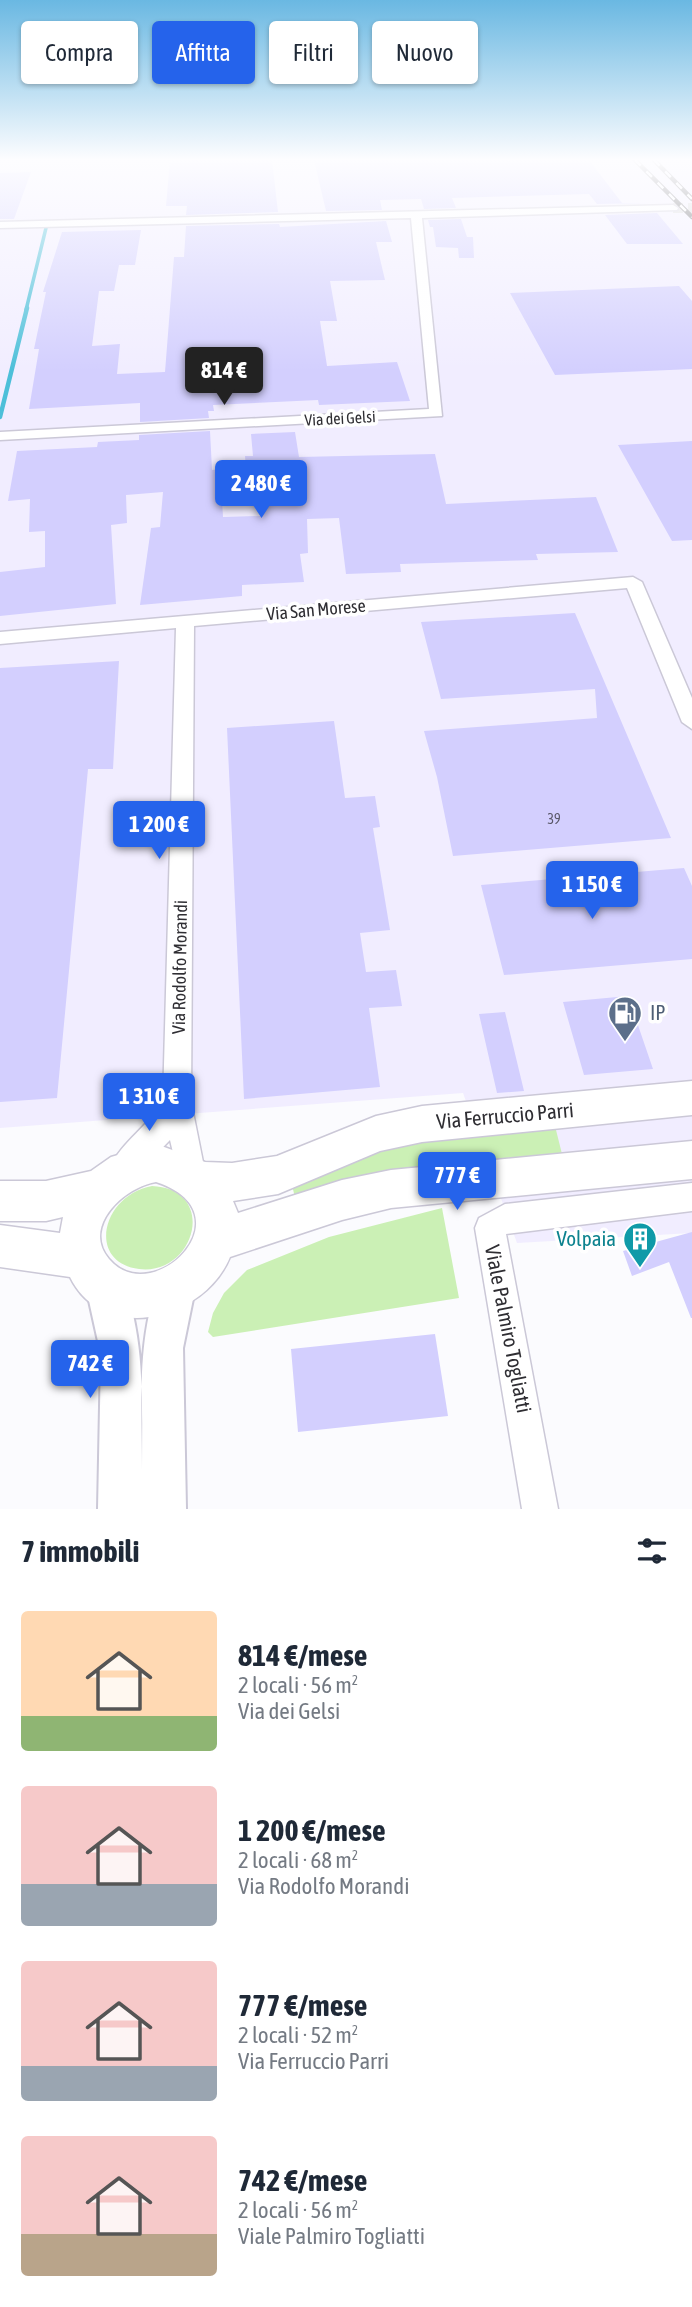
<!DOCTYPE html>
<html lang="it">
<head>
<meta charset="utf-8">
<style>
  body { margin:0; font-family:"Asap Condensed",sans-serif; background:#f6f6f7; color:#1f2937; height:100vh; display:flex; flex-direction:column; font-size:26px; white-space:nowrap }
  * { box-sizing:border-box; margin:0 }
  p { font-size:23px; color:#747a83 }
  .icon { flex:none; width:38px; height:38px; fill:none; stroke:currentColor; stroke-width:2; stroke-linecap:round; stroke-linejoin:round }
  .map { position:relative; height:1509px; overflow:hidden }
  .side { display:flex; flex-direction:column; background:#fff; flex:1 }
  .side>* { flex:none }
  .hud { position:absolute; left:21px; top:21px; width:651px; height:63px; display:flex; gap:14px }
  .price { position:absolute; translate:-50% -60px; padding:0 16px; border-radius:7px; background:#2563eb; color:#fff; font-size:23px; line-height:46px; filter:drop-shadow(0 2px 4px #0008) }
  .price::after { content:''; position:absolute; left:50%; top:42px; width:21px; height:16px; margin-left:-10px; background:inherit; clip-path:polygon(0 0,100% 0,50% 100%) }
  .price.active { background:#222; color:#fff }
  ul { padding:0; list-style:none }
  li { display:flex; align-items:center; gap:21px; height:175px; padding:0 21px }
  li span { display:grid; place-items:center; flex:none; width:196px; height:140px; border-radius:7px; color:#555 }
  li>.icon { margin-inline-start:auto }
  span .icon { width:84px; height:84px; fill:#fffc; stroke-width:1 }
  li b { font-size:30px }
  h2 { display:flex; justify-content:space-between; align-items:center; height:84px; padding:0 21px; font-size:30px }
  .chip { padding:0 24px; border-radius:7px; background:#fff; box-shadow:0 2px 5px #0004; font-size:24px; line-height:63px }
  .chip.active { background:#2563eb; color:#fff }
  .map>svg:first-child { display:block }
</style>
</head>
<body>
<div class="map">
<svg width="692" height="1509" viewBox="0 0 692 1509">
  <rect width="100%" height="100%" fill="#fbfbfe"/>
  <path fill="#f1edff" d="M0,160H692V1233L517,1243L463,1093L0,1128Z"/>
  <path fill="#cbf0b5" d="M554,1122L564,1162L296,1202L292,1185L409,1140Z
    M152,1186C219,1189 195,1276 139,1269C86,1262 102,1195 152,1186Z
    M442,1208L459,1298L213,1337L208,1332L213,1313L224,1293L247,1270L329,1237Z"/>
  <g fill="none" stroke-linecap="round" stroke-linejoin="round">
    <path stroke="#4dbfd9" stroke-width="3.5" d="M26,310L46,228"/>
    <path stroke="#4dbfd9" stroke-width="4.5" d="M0,417L27,308"/>
  </g>
  <path fill="#d3cffe" d="M170,160H272L278,212L186,215L187,206H166Z
    M314,160H589L622,203H648L597,204L589,194L452,198L456,208L424,209L421,199L380,200L382,210L326,211Z
    M31,172L14,219H0V173Z
    M657,213L683,244H627L605,215Z
    M461,219L467,237H473L474,258H459L458,248L436,247L433,227H430L428,220Z
    M386,221L392,242H376L385,280L330,281L337,321H320L327,366L397,362L410,401L319,405L318,400L213,405L214,411H208L209,418L140,422V403L29,409L39,349H34L46,292H43L62,232L141,230L135,265H119L114,291H99L92,346L120,344L117,374L165,372L174,257H184L186,226L279,224L280,227Z
    M679,286L692,301V369L555,375L510,293Z
    M210,431L212,470L220,469L223,517L260,516L259,481H247L245,456H253L251,434L295,432L299,457L435,454L446,504L596,497L618,552L536,554L538,560L400,564L401,572L346,574L339,518L307,519L308,553L300,554L304,582L242,585V596L140,605L151,528L160,527L163,492L126,495L127,523L111,525L116,604L0,616V572L45,567V531L29,532L30,499L8,501L17,451L97,447L98,442L139,440V435Z
    M692,441V540L672,541L618,445Z
    M575,613L671,838L453,856L437,777L424,731L597,718L595,689L441,699L421,622Z
    M119,661L113,769H88L57,1098L0,1102V668Z
    M334,721L345,798L375,796L380,827L373,828L390,930L360,933L366,972L396,970L402,1006L369,1008L380,1087L244,1099L227,728Z
    M684,868L692,886V959L504,975L481,885Z
    M628,996L653,1069L584,1075L563,1002Z
    M505,1012L524,1091L497,1093L479,1014Z
    M692,1232V1318H691L669,1262L632,1276L623,1251Z
    M435,1334L448,1416L298,1432L291,1349Z"/>
  <g fill="none" stroke-linecap="round" stroke-linejoin="round">
    <path stroke="#d2d2d5" stroke-width="10" stroke-dasharray="10 5" stroke-linecap="butt" d="M673,208H692"/>
    <g stroke="#cbc8d7" stroke-width="3">
      <path id="minor" d="M673,205L678,208L677,210L422,218L442,416L0,440V432L429,409L411,218L0,228V222Z
        M633,577L642,582L692,698V729L682,722L627,588L194,626L191,1102L205,1172L200,1182L190,1185L180,1182L170,1140L134,1177L124,1181L114,1177L110,1168C121,1142 149,1126 163,1101L176,628L0,644V632Z
        M692,1183V1211L506,1234L558,1509H522L475,1228L479,1218L505,1204Z"/>
    </g>
    <g stroke="#cbc8d7" stroke-width="4">
      <path id="tertiary" d="M106,1268L120,1273C146,1336 142,1404 142,1471C142,1406 136,1337 161,1275L175,1269L189,1275L195,1289L183,1348L186,1509H98L101,1355L86,1287L92,1273Z"/>
    </g>
    <g stroke="#cbc8d7" stroke-width="3">
      <path id="secondary" d="M692,1081V1115L422,1142L380,1151L278,1194L233,1201L238,1213L342,1180L391,1170L692,1141V1179L391,1208L342,1220L230,1257C204,1320 104,1346 70,1277L0,1267V1225L60,1233L63,1217L46,1221H0V1181H46L91,1171L111,1157L156,1144L205,1162L232,1163L277,1156L376,1116L422,1106ZM156,1182C251,1213 153,1311 109,1259C81,1226 125,1187 156,1182Z"/>
    </g>
    <use href="#minor" fill="#fff" fill-rule="evenodd"/>
    <use href="#tertiary" fill="#fff" fill-rule="evenodd"/>
    <use href="#secondary" fill="#fff" fill-rule="evenodd"/>
    <g stroke="#4d4c51" stroke-width="4.5">
      <path id="rail" d="M635,160L692,217
        M654,160L692,199"/>
    </g>
    <use href="#rail" stroke="#fff" stroke-width="2.5" stroke-dasharray="8" stroke-linecap="butt"/>
  </g>
  <linearGradient id="sky" x2="0" y2="1"><stop stop-color="#6ab8e2"/><stop offset="0.43" stop-color="#fdfdff"/><stop offset="1" stop-color="#fdfdff" stop-opacity="0"/></linearGradient>
  <rect width="692" height="371" fill="url(#sky)"/>
  <defs>
    <g id="fuel-pin" transform="scale(1.75)"><path d="M0 17L-7.5 6A9.5 9.5 0 1 1 7.5 6Z" fill="#5c6f8a" stroke="#fff"/><path d="M-5.5-6h7V0h2V4h1.3V-2.5L3-4.5l.8-.8L6-3V5H2.5V1h-1V6h-7ZM-4.2-4.7v3.2H.2V-4.7Z" fill="#fff"/></g>
    <g id="building-pin" transform="scale(1.75)"><path d="M0 17L-7.5 6A9.5 9.5 0 1 1 7.5 6Z" fill="#0f9aa8" stroke="#fff"/><path d="M-4-6H4V6H1V3H-1V6H-4ZM-2.5-4.3h1.7v1.8h-1.7ZM.8-4.3h1.7v1.8H.8ZM-2.5-1h1.7V.8h-1.7ZM.8-1h1.7V.8H.8Z" fill="#fff"/></g>
  </defs>
  <g fill-rule="evenodd">
    <use href="#fuel-pin" x="625" y="1013"/>
    <use href="#building-pin" x="640" y="1239"/>
  </g>
  <g text-anchor="middle" stroke-width="7" stroke-linejoin="round" paint-order="stroke">
    <g font-size="14" fill="#585666">
      <text x="554" y="824">39</text>
    </g>
    <g font-size="16" fill="#2f2e33" stroke="#fff">
      <text transform="translate(340 418) rotate(-3)" y="6">Via dei Gelsi</text>
    </g>
    <g font-size="18" fill="#2f2e33" stroke="#fff">
      <text transform="translate(316 610) rotate(-5)" y="6">Via San Morese</text>
      <text transform="translate(180 967) rotate(-89)" y="6">Via Rodolfo Morandi</text>
    </g>
    <g font-size="21" fill="#4e5e75" stroke="#fff" text-anchor="start">
      <text x="650" y="1020">IP</text>
    </g>
    <g font-size="21" fill="#2f2e33" stroke="#fff">
      <text transform="translate(505 1116) rotate(-5)" y="7">Via Ferruccio Parri</text>
      <text transform="translate(508 1329) rotate(79)" y="7">Viale Palmiro Togliatti</text>
    </g>
    <g font-size="21" fill="#0d838f" stroke="#fff" text-anchor="end">
      <text x="616" y="1246">Volpaia</text>
    </g>
  </g>
</svg>
<b class="price active" style="left:224px;top:407px">814 €</b>
<b class="price" style="left:261px;top:520px">2 480 €</b>
<b class="price" style="left:159px;top:861px">1 200 €</b>
<b class="price" style="left:592px;top:921px">1 150 €</b>
<b class="price" style="left:149px;top:1133px">1 310 €</b>
<b class="price" style="left:457px;top:1212px">777 €</b>
<b class="price" style="left:90px;top:1400px">742 €</b>
<div class="hud">
<a class="chip">Compra</a>
<a class="chip active">Affitta</a>
<a class="chip">Filtri</a>
<a class="chip">Nuovo</a>
</div>
</div>
<section class="side">
<h2>7 immobili<svg class="icon" aria-label="filters" viewBox="0 0 24 24"><path d="M4 7h16M4 17h16"/><circle cx="9" cy="7" r="2"/><circle cx="15" cy="17" r="2"/></svg></h2>
<ul>
<li><span style="background:linear-gradient(#ffd9b3 75%,#8fb573 0)"><svg class="icon" aria-label="home" viewBox="0 0 24 24"><path d="M3 11l9-7 9 7M6 9v11h12V9"/></svg></span><div><b>814 €/mese</b><p>2 locali · 56 m²</p><p>Via dei Gelsi</p></div></li>
<li><span style="background:linear-gradient(#f6c9c9 70%,#9aa5b1 0)"><svg class="icon" aria-label="home" viewBox="0 0 24 24"><path d="M3 11l9-7 9 7M6 9v11h12V9"/></svg></span><div><b>1 200 €/mese</b><p>2 locali · 68 m²</p><p>Via Rodolfo Morandi</p></div></li>
<li><span style="background:linear-gradient(#f6c9c9 75%,#9aa5b1 0)"><svg class="icon" aria-label="home" viewBox="0 0 24 24"><path d="M3 11l9-7 9 7M6 9v11h12V9"/></svg></span><div><b>777 €/mese</b><p>2 locali · 52 m²</p><p>Via Ferruccio Parri</p></div></li>
<li><span style="background:linear-gradient(#f6c9c9 70%,#b9a48a 0)"><svg class="icon" aria-label="home" viewBox="0 0 24 24"><path d="M3 11l9-7 9 7M6 9v11h12V9"/></svg></span><div><b>742 €/mese</b><p>2 locali · 56 m²</p><p>Viale Palmiro Togliatti</p></div></li>
</ul>
</section>
</body>
</html>
